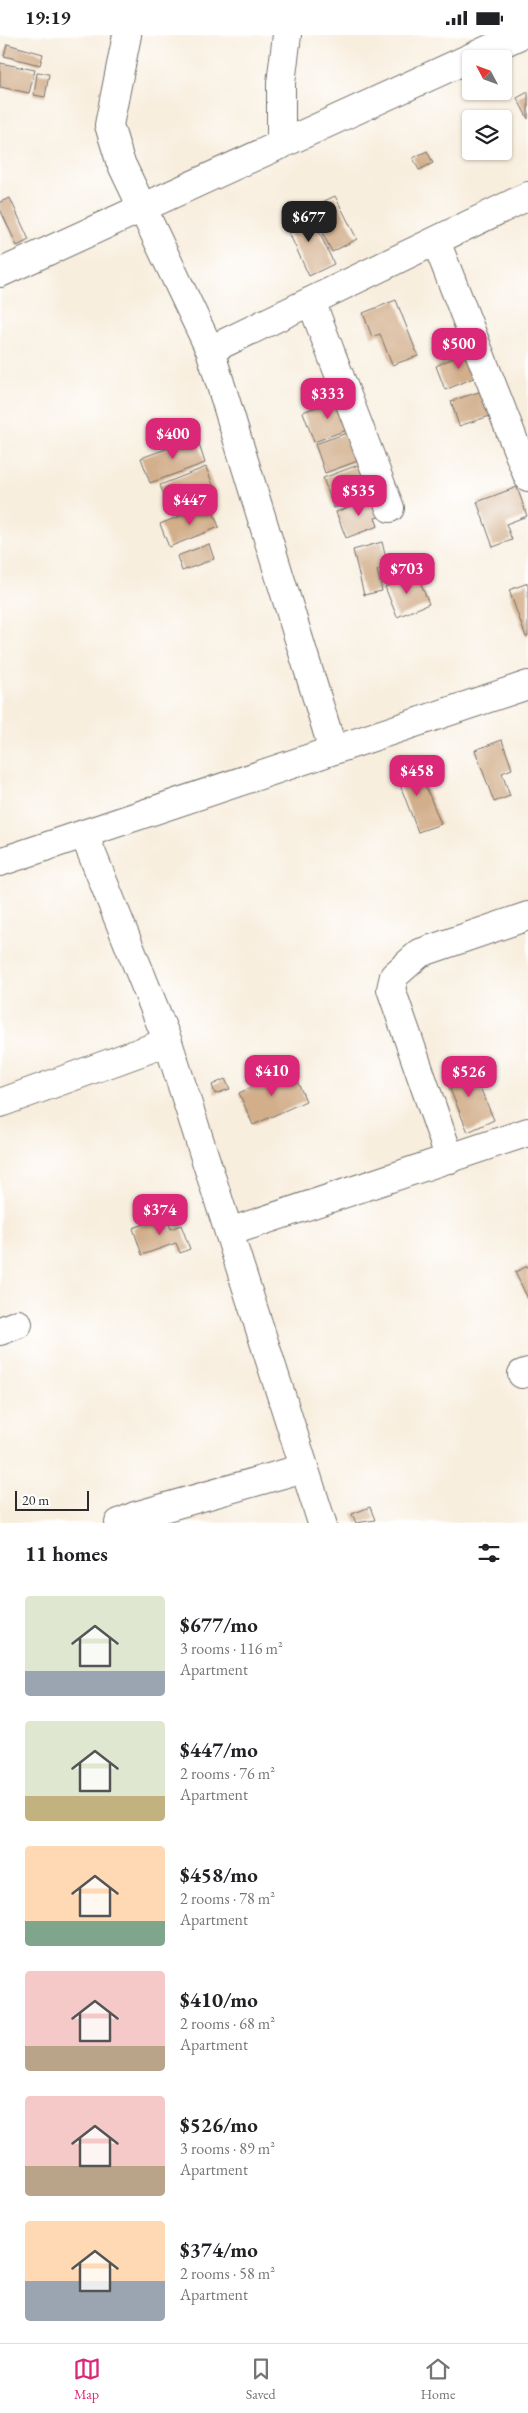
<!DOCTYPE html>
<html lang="en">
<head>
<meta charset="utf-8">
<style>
  body { margin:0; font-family:"EB Garamond",serif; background:#f6f6f6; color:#202124; height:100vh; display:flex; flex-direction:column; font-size:19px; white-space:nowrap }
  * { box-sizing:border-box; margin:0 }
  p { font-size:16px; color:#757577 }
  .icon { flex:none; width:28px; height:28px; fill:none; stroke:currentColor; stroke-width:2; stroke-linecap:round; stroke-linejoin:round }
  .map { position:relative; height:1488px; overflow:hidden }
  .details { display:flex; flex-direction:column; background:#fff; flex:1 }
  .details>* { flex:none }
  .needle { width:32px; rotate:311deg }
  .tools { position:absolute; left:462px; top:15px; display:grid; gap:10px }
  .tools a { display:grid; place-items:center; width:50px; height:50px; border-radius:5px; background:#fff; box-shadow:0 1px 4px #0004; font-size:25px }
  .scale { position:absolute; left:15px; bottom:12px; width:74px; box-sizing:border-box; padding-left:5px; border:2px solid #2b2b2b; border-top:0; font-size:14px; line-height:18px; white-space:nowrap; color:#2b2b2b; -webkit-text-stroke:4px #fff; paint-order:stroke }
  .price { position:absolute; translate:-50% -42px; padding:0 11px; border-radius:10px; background:#db2777; color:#fff; font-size:16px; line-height:32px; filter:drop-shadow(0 1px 2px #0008) }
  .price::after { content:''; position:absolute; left:50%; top:30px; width:15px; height:11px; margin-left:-8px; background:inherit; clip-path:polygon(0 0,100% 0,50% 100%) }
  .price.active { background:#222; color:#fff }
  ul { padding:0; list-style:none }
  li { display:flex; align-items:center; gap:15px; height:125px; padding:0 25px }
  li span { display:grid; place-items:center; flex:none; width:140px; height:100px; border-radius:5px; color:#555 }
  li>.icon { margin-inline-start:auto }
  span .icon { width:60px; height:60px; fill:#fffc; stroke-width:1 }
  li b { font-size:21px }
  h2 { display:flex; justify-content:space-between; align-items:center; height:60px; padding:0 25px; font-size:21px }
  .status { display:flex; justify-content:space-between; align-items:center; height:35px; padding:0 25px; background:#fff; direction:ltr }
  .status svg { height:14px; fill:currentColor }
  .dock { display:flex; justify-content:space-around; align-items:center; height:70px; border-top:1px solid #e0e0e0; background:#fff; font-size:14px; color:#757577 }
  .dock a { display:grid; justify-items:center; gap:2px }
  .dock .active { color:#db2777 }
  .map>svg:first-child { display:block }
</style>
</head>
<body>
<div class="status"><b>19:19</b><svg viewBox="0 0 49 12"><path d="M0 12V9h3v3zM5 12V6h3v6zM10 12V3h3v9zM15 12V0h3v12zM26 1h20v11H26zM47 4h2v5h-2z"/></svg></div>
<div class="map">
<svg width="528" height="1488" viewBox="0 0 528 1488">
  <rect width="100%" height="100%" fill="#fff"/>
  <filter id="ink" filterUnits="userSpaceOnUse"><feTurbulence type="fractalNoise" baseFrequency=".02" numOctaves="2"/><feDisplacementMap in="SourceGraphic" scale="10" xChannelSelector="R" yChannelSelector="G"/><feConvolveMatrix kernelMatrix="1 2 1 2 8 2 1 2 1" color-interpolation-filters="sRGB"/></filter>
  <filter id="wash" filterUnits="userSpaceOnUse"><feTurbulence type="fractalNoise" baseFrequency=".0096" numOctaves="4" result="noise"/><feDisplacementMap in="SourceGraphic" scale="20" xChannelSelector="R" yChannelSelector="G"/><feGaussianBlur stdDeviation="1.12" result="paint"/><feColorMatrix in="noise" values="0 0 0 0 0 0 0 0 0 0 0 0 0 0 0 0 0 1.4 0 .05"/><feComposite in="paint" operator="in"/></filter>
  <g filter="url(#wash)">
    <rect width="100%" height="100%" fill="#f8eede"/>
    <g id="blocks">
      <path fill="#d2ae8a" d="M7,9L43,19L40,30L4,21Z
        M0,28L35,35L29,58L0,52Z
        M37,38L49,39L45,62L34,60Z
        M528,57V84L517,63Z
        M427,116L433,128L419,135L413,123Z
        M335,161L357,204L332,217L310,173Z
        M10,163L29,205L17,211L0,174V167Z
        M309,175L334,229L309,241L284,187Z
        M396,265L418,321L392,330L380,299L372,302L363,278Z
        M473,314L483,339L445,355L436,331Z
        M488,354L496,379L459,391L451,366Z
        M341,363L352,393L314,407L303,377Z
        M353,396L363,424L325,438L315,409Z
        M197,403L205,428L150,448L141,423Z
        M361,429L372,459L334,473L323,443Z
        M206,432L216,458L170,477L160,450Z
        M517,452L527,481L506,489L512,505L493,512L477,467Z
        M375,462L382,481L375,483L378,491L346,503L336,477Z
        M210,469L219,492L169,512L160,489Z
        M382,507L388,532L377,535L382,556L364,560L353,515Z
        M209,509L214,524L182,536L177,521Z
        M417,539L429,569L397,582L385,552Z
        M528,548V601L526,602L509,555Z
        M502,705L512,734L502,738L510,761L494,767L475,715Z
        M415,725L441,789L418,797L394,734Z
        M470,1029L494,1085L468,1097L444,1040Z
        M292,1034L306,1066L253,1090L239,1058Z
        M225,1044L230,1054L215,1059L212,1050Z
        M166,1181L171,1194L181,1190L190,1214L180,1218L176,1208L142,1220L133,1193Z
        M528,1231V1264L515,1237Z
        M370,1472L375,1485L356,1488L352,1479Z"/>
    </g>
  </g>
  <g filter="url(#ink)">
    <use href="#blocks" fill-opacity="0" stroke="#736f6a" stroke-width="1"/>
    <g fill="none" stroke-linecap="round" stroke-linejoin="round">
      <g stroke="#736f6a" stroke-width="30">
        <path id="minor" d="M127,0L109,90L120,126L210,315L528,161
          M281,110V48L287,0
          M436,206L528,442
          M0,238L520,0
          M311,266L390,473
          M210,315L333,715
          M84,799L168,1007L322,1488
          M0,827L528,650
          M0,1068L168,1007
          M450,1124L391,954L394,941L420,918L528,881
          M229,1197L528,1097
          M0,1296L18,1289
          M522,1339L528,1337
          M119,1488L135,1481L304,1433"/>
      </g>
      <use href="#minor" stroke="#fff" stroke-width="28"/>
    </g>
  </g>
</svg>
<div class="tools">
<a><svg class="needle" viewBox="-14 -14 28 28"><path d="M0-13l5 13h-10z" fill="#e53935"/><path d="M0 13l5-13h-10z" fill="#757577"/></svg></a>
<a><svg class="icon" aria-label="layers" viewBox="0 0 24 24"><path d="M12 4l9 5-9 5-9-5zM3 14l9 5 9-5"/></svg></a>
</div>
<div class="scale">20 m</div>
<b class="price active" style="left:309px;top:208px">$677</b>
<b class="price" style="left:459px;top:335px">$500</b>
<b class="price" style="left:328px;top:385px">$333</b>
<b class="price" style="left:173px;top:425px">$400</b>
<b class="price" style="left:359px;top:482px">$535</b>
<b class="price" style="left:190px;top:491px">$447</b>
<b class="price" style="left:407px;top:560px">$703</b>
<b class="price" style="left:417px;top:762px">$458</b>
<b class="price" style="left:272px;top:1062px">$410</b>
<b class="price" style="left:469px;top:1063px">$526</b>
<b class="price" style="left:160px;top:1201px">$374</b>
</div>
<section class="details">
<h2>11 homes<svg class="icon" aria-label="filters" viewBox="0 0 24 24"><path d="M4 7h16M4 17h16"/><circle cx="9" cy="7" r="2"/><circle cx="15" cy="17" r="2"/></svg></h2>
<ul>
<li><span style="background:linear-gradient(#dfe7d0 75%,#9aa5b1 0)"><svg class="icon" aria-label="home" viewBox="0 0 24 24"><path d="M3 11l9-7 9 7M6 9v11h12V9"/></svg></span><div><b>$677/mo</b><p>3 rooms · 116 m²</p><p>Apartment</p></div></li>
<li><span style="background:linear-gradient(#dfe7d0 75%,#c2b280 0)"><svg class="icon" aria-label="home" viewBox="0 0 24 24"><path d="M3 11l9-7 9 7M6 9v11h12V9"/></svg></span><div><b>$447/mo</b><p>2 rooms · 76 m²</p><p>Apartment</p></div></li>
<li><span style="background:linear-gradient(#ffd9b3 75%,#7fa58c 0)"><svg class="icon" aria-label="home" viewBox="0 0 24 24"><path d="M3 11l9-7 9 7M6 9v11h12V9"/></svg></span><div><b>$458/mo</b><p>2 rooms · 78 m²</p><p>Apartment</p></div></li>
<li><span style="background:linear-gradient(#f6c9c9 75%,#b9a48a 0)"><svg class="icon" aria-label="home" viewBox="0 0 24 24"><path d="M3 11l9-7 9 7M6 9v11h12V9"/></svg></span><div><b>$410/mo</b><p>2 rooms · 68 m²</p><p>Apartment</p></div></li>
<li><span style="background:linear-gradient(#f6c9c9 70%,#b9a48a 0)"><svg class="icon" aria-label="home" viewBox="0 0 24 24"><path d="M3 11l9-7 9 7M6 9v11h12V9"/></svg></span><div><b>$526/mo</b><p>3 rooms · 89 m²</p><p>Apartment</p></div></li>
<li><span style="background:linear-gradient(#ffd9b3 60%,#9aa5b1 0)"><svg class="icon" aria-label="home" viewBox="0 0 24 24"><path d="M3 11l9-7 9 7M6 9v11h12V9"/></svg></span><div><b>$374/mo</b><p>2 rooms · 58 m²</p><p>Apartment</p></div></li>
</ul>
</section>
<nav class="dock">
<a class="active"><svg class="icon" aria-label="map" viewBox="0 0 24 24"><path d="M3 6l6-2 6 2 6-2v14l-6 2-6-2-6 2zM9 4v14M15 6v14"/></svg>Map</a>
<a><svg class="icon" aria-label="saved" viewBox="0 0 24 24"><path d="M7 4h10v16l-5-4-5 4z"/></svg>Saved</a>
<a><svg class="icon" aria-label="home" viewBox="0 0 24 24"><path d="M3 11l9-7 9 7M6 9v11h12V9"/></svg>Home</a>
</nav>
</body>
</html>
